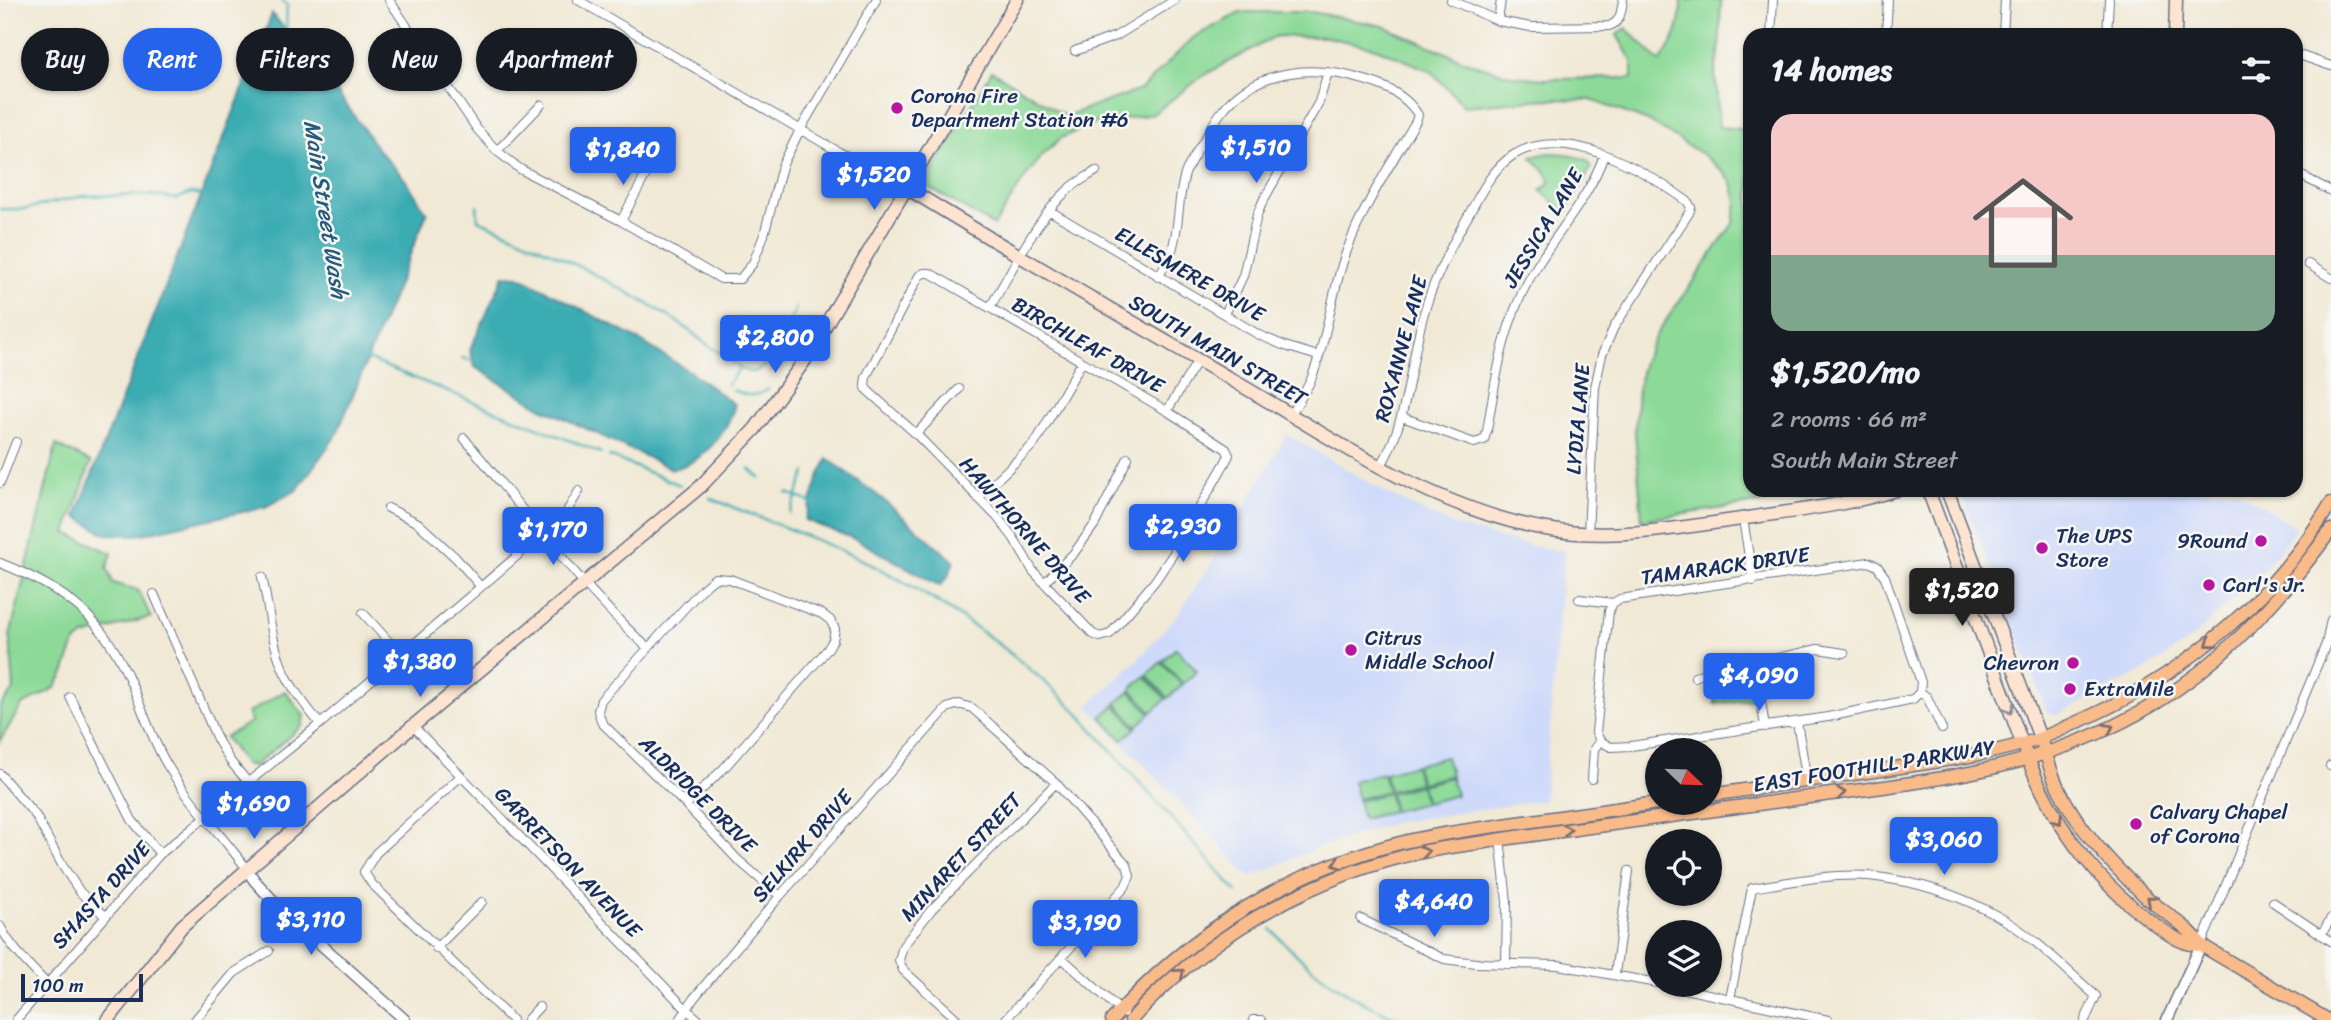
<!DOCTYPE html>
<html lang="en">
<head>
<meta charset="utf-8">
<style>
  body { margin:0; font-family:Sriracha,sans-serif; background:#20242c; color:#f1f3f6; height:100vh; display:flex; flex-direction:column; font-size:26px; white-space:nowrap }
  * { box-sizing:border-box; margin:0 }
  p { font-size:23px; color:#9ea1a6 }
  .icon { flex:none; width:38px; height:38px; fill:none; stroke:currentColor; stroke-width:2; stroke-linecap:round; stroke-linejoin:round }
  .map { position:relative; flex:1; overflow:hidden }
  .panel { position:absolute; left:1743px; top:28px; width:560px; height:469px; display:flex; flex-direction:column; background:#171b24; border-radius:21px; box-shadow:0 2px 5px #0004 }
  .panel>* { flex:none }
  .top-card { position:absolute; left:21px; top:28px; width:665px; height:63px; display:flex; gap:14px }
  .needle { width:46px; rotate:113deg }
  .tools { position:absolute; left:1645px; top:738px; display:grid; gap:14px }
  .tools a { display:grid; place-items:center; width:77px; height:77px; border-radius:50%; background:#171b24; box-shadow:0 2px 5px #0004; font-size:35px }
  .scale { position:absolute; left:21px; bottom:18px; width:122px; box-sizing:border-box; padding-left:7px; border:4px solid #1b2f5e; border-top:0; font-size:19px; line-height:24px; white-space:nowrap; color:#1b2f5e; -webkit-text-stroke:5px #f6f6f2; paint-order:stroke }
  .price { position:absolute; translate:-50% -60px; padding:0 16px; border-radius:7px; background:#2563eb; color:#fff; font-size:23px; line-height:46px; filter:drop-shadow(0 2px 4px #0008) }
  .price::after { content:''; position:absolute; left:50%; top:42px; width:21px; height:16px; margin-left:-10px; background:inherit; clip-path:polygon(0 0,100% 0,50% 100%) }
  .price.selected { background:#222; color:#fff }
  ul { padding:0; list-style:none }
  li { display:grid; align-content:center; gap:14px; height:371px; padding:0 28px }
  li span { display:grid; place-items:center; height:217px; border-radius:21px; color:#555 }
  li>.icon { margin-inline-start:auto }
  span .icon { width:126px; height:126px; fill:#fffc; stroke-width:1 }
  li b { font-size:30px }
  h2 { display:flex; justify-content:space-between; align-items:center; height:84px; padding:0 28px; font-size:30px }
  .tag { padding:0 24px; border-radius:32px; background:#171b24; box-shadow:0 2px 5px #0004; font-size:24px; line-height:63px }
  .tag.selected { background:#2563eb; color:#fff }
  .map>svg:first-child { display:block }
</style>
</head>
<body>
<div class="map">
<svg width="2331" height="1020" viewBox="0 0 2331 1020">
  <rect width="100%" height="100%" fill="#f6f6f2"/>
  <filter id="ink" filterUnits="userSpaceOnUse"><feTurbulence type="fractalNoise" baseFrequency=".0143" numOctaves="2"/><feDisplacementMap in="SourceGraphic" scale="14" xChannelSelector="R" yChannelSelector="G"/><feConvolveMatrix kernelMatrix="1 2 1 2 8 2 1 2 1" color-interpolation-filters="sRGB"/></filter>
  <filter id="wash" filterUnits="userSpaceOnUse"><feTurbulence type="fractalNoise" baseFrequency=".00686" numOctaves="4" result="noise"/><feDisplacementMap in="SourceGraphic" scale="28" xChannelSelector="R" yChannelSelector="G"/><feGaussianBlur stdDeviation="1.57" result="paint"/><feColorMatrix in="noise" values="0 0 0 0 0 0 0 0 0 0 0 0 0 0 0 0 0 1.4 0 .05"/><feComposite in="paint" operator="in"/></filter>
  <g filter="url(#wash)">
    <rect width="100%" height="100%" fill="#f1e9d5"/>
    <path fill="#cfdafa" d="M1287,434L1388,494L1431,515L1456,526L1500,538L1532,546L1564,551L1544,800L1397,822L1324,845L1250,877L1088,706L1139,658L1179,613L1211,564Z
      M1960,490H2236L2297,528L2262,572L2190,640L2144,671L2057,715L2047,712Z"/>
    <path fill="#8dda98" stroke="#54847b" stroke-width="2" d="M1681,0H1721L1719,55L1715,70L1719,127L1750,130V490H1847L1642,520L1635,432L1638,389L1643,362L1656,335L1734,222L1737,202L1732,183L1724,173L1705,156L1648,121L1591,100L1546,99L1464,106L1431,71L1376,48L1327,37L1276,36L1204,75L1153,114L1091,124L1061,138L1043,154L1024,179L994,226L930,188L927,180L992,71L1066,116L1140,90L1194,37L1241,12H1312L1383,26L1470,63L1513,76L1545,79L1632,78V61L1617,35L1626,28L1660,62C1675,39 1681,29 1681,0Z
      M1549,153L1566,154L1587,160L1591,166L1581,187L1565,212L1541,191L1551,181L1545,171L1531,157Z
      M56,445L91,462L66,533L112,553L107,568L113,583L138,590L151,617L84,636L75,643L64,673L55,688L22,705L0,741V706L14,690L10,636Z
      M1176,648L1197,671L1183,684L1162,661Z
      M1161,662L1182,685L1168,698L1147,675Z
      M1741,672L1749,677L1752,699L1715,704L1714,694L1708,690C1717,677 1726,674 1741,672Z
      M1145,676L1166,699L1152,712L1131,689Z
      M285,691L304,716L302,726L254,766L244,764L225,737L251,722L248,713Z
      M1130,691L1151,713L1137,726L1116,703Z
      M1115,705L1136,728L1122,740L1101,717Z
      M1446,757L1451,775L1421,783L1416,765Z
      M1415,765L1419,783L1389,791L1385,773Z
      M1383,773L1388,791L1358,799L1353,781Z
      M1451,777L1456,795L1426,803L1421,785Z
      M1420,785L1424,803L1394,811L1390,793Z
      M1388,793L1393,811L1363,819L1358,801Z"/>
    <path fill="#3aacb2" stroke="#2a6e88" stroke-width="2" d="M272,14L320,68L380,152L405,179L427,213L337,434L297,490L265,507L137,535L105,534L76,516Z
      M504,275L519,276L636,338L689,371L735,405C727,433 702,464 672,469L540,407L475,367L470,350Z
      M828,459L880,497L954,561L948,576L940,586L857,540L805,520L820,474Z"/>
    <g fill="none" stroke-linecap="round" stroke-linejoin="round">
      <path stroke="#3aacb2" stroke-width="2.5" d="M281,0L287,5L286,32
        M477,205L478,220C545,247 609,280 670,317C683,325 694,335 705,343C717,352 729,357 740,368
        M0,209H25L83,196L151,195L176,199L191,193L203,195
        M462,358L476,362
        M367,359L601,453
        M727,385L740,368C745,371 750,373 756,371C773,364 788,325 796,308
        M733,390C746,396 755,398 768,389
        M609,456L680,485
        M750,469L760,478
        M787,493L813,503
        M710,498C761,519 814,537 864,561C943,600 1015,651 1078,713L1237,892
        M790,513L806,472
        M1271,929C1308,970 1350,1001 1403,1020"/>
    </g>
  </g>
  <g filter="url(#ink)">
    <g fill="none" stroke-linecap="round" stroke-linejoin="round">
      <g stroke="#667088" stroke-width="10">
        <path id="minor" d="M389,0L477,129L497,151L520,169L621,221L721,279H740L753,263L764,235L782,166L800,130L876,0
          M578,0L839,152L907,188
          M1451,0L1498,21L1531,27L1609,26C1621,22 1621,12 1623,0
          M1498,21L1501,0
          M1771,35L1773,0
          M1886,35L1888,0
          M2003,35L2005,0
          M2107,35L2109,0
          M1075,51L1116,36L1175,0
          M2296,54L2331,66
          M497,151L541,105
          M2296,173L2331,191
          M1050,211L1259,335L1285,346L1318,356
          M621,221L651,165
          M2308,264L2331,278
          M924,273H930L1167,411L1226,449L1229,455L1225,463L1173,554L1155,581L1110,634L1100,637L1093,634L1033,571L1013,537L997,517L916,434L867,390L865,385L866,377L919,276Z
          M1158,277C1163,269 1168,261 1171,253C1180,228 1177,200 1185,174C1190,161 1198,149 1206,137C1211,128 1216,118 1223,110C1250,75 1299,66 1340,74C1368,80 1402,88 1418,115L1416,121C1391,164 1363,206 1346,253C1331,293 1328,337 1312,377C1307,390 1298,402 1291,414
          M990,307C1013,270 1036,218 1069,189C1077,182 1087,177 1096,171
          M1225,314L1243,276L1257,215L1263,201L1319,102L1328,72
          M1167,411L1198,360
          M1402,417L1474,443L1484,440L1487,431C1496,377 1503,324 1531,276C1554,235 1588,201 1604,155
          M916,434L959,389
          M464,438C523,509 580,586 648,648
          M1381,466C1409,417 1409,366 1424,313C1434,278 1450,247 1468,216C1480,195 1491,170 1512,156C1564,122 1644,170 1687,201L1691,207L1689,213L1614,327L1602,355L1595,387L1588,534
          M0,483L16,442
          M978,498L1035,443L1082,362
          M388,508L418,523L456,558L480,586
          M1743,519L1753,581
          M0,563C66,589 104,618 132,685C143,711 152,739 166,763C189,802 220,833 247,869
          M262,577C269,607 271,641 283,669C292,689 306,706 320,724
          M1044,583L1074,553L1095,524L1128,458
          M154,594L217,739L230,761L248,782
          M1579,599L1613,603L1620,599L1869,562L1877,566L1885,577L1921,682L1920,692L1927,697L1942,729
          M363,613L401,655
          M1755,663L1765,727
          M1695,677L1715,668L1755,663L1818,649L1844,653
          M70,697L132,820L160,854
          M1797,722L1807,781
          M413,726L686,1009L699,1020
          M1600,741L1611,747L1631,746L1828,717L1913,699L1920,692
          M2330,766H2331
          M0,774L36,816L62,865L80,892L105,916
          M461,776L376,853L364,872L372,884L512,1020
          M1592,779L1594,749L1600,741L1596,732L1609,611L1613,603
          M686,805L725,767L827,650L833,640L835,629L830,620L822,614L730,579L715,578L702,589L601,700L598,711L602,723L686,805L737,859L780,896
          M1500,838L1507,902L1506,964
          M2273,902L2331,941
          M1361,919L1444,959L1476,963L1558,965L1657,983
          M0,926C12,949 29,965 46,983
          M2321,935L2331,918
          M2201,945L2326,644L2331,620
          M436,948L482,902
          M1062,958L1123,1013
          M1615,974L1629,871
          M1666,985L1828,1020
          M1730,999L1752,888C1788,882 1833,873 1869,876C1915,881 1961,895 2001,918C2035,937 2067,971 2096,996L2085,1020
          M16,1020L160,854L320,724L544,533L564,516L579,491
          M195,1020L234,973L269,951
          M527,1020L539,1007
          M680,1020L694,998L780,896L947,708L959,704L972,708L1056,783L1127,865L1130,876L1125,887L1005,1020
          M958,1020L903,970L899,960L903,946L932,909L1056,783
          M1253,1020H1261"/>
      </g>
      <g stroke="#667088" stroke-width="13">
        <path id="tertiary" d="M247,869L254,880L276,904L405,1020
          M2167,1020L2201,945"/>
      </g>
      <g stroke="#667088" stroke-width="15">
        <path id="secondary" d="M2175,35L2176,0
          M907,188C1017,256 1128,319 1239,384C1337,441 1433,509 1546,529C1611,541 1677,528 1741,519C1792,511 1845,506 1895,490
          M1928,490L2022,743
          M1947,490L2040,738
          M108,1020L182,926L413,726L700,487L755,429L805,360L1017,0"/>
      </g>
      <g stroke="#667088" stroke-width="15">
        <path id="primary" d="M2043,745C2048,760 2052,777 2060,791C2079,830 2113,866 2145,896C2163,913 2187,924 2201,945L2328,1020
          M2026,753C2050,820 2093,878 2149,920C2166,932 2180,945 2201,945
          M1710,795C1769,786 1829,778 1888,769C1939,761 1991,755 2039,739C2057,732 2075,723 2093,715C2191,669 2275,597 2331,503
          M1112,1020C1189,933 1291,869 1404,842C1444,832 1485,828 1525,822C1569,816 1613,809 1657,803
          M1131,1020C1203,940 1301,882 1405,856C1431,849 1458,846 1485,842C1522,836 1560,831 1598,826C1681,815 1763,803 1846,792C1949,779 2044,765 2137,714C2216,671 2279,602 2331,530"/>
      </g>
      <use href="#minor" stroke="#fff" stroke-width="8"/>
      <use href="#tertiary" stroke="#fff" stroke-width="10"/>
      <use href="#secondary" stroke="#fde4d1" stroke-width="12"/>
      <use href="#primary" stroke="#fabb8b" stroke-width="12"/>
    </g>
    <defs><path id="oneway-chevron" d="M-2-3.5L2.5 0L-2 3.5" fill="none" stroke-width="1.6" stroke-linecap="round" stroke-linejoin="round" transform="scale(1.75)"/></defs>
    <g stroke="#7f6e72">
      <use href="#oneway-chevron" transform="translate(2210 643) rotate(142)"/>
      <use href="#oneway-chevron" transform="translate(2109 728) rotate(-26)"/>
      <use href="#oneway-chevron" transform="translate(1841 793) rotate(-7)"/>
      <use href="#oneway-chevron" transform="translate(2058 820) rotate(57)"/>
      <use href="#oneway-chevron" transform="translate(1567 830) rotate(-8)"/>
      <use href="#oneway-chevron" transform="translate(1425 852) rotate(-11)"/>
      <use href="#oneway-chevron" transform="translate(1337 864) rotate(159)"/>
      <use href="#oneway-chevron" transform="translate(2151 900) rotate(-139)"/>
      <use href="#oneway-chevron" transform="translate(1180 973) rotate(-40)"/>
    </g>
    <use stroke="#8c8a98" href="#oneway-chevron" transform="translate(2009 709) rotate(69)"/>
  </g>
  <g fill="#b5179e" stroke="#f6f6f2" stroke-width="2.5">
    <circle cx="897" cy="108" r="7"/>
    <circle cx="2261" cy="541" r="7"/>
    <circle cx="2042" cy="548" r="7"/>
    <circle cx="2209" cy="585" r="7"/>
    <circle cx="1351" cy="650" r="7"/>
    <circle cx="2073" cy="663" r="7"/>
    <circle cx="2070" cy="689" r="7"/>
    <circle cx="2136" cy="824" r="7"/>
  </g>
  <g text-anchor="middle" stroke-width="5" stroke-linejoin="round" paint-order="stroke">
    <g font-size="21" fill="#1b2f5e" stroke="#f6f6f2" text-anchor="start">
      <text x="911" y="103">Corona Fire<tspan x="911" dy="24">Department Station #6</tspan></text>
      <text x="2056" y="543">The UPS<tspan x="2056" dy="24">Store</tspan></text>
      <text x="2247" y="548" text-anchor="end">9Round</text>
      <text x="2223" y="592">Carl's Jr.</text>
      <text x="1365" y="645">Citrus<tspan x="1365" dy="24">Middle School</tspan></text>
      <text x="2059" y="670" text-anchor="end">Chevron</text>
      <text x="2084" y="696">ExtraMile</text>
      <text x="2150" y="819">Calvary Chapel<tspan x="2150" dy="24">of Corona</tspan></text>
    </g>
    <g font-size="21" fill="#1b2f5e" stroke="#f6f6f2">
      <text transform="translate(1543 228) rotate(-59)" y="7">JESSICA LANE</text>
      <text transform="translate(1190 274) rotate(30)" y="7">ELLESMERE DRIVE</text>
      <text transform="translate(1088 345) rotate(30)" y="7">BIRCHLEAF DRIVE</text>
      <text transform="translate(1401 349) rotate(-75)" y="7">ROXANNE LANE</text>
      <text transform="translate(1218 350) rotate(30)" y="7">SOUTH MAIN STREET</text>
      <text transform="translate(1578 419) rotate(-85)" y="7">LYDIA LANE</text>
      <text transform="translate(1025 530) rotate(49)" y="7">HAWTHORNE DRIVE</text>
      <text transform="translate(1725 566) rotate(-8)" y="7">TAMARACK DRIVE</text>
      <text transform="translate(1874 766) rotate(-9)" y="7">EAST FOOTHILL PARKWAY</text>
      <text transform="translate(698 794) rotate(45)" y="7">ALDRIDGE DRIVE</text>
      <text transform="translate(802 846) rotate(-49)" y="7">SELKIRK DRIVE</text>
      <text transform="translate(961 857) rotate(-47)" y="7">MINARET STREET</text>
      <text transform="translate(568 862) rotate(46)" y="7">GARRETSON AVENUE</text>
      <text transform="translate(101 895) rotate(-48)" y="7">SHASTA DRIVE</text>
    </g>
    <g font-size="23" font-style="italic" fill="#265b7b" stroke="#f6f6f2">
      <text transform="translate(326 209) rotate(81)" y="8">Main Street Wash</text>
    </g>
  </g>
</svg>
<div class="tools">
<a><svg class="needle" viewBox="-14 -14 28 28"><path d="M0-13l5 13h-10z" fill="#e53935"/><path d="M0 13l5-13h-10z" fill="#9ea1a6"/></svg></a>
<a><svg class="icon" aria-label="locate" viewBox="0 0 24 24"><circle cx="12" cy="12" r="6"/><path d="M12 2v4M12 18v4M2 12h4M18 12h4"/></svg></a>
<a><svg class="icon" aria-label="layers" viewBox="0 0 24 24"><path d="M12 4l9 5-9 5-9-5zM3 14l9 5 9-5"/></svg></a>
</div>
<div class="scale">100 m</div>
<b class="price" style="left:1256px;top:185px">$1,510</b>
<b class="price" style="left:623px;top:187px">$1,840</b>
<b class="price" style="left:874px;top:212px">$1,520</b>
<b class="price" style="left:775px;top:375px">$2,800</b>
<b class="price" style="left:1183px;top:564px">$2,930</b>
<b class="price" style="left:553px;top:567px">$1,170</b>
<b class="price selected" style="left:1962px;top:628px">$1,520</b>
<b class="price" style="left:420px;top:699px">$1,380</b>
<b class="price" style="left:1759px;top:713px">$4,090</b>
<b class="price" style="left:254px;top:841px">$1,690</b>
<b class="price" style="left:1944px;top:877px">$3,060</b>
<b class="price" style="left:1434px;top:939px">$4,640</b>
<b class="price" style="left:311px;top:957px">$3,110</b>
<b class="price" style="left:1085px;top:960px">$3,190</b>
<div class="top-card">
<a class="tag">Buy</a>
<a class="tag selected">Rent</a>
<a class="tag">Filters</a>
<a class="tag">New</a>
<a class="tag">Apartment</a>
</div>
<section class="panel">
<h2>14 homes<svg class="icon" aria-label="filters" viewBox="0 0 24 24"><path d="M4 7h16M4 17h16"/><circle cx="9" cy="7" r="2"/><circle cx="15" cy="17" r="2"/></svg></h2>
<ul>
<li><span style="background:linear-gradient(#f6c9c9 65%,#7fa58c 0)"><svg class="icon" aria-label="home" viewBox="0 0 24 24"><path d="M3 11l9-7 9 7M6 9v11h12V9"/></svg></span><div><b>$1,520/mo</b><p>2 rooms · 66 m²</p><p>South Main Street</p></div></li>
</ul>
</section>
</div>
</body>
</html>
